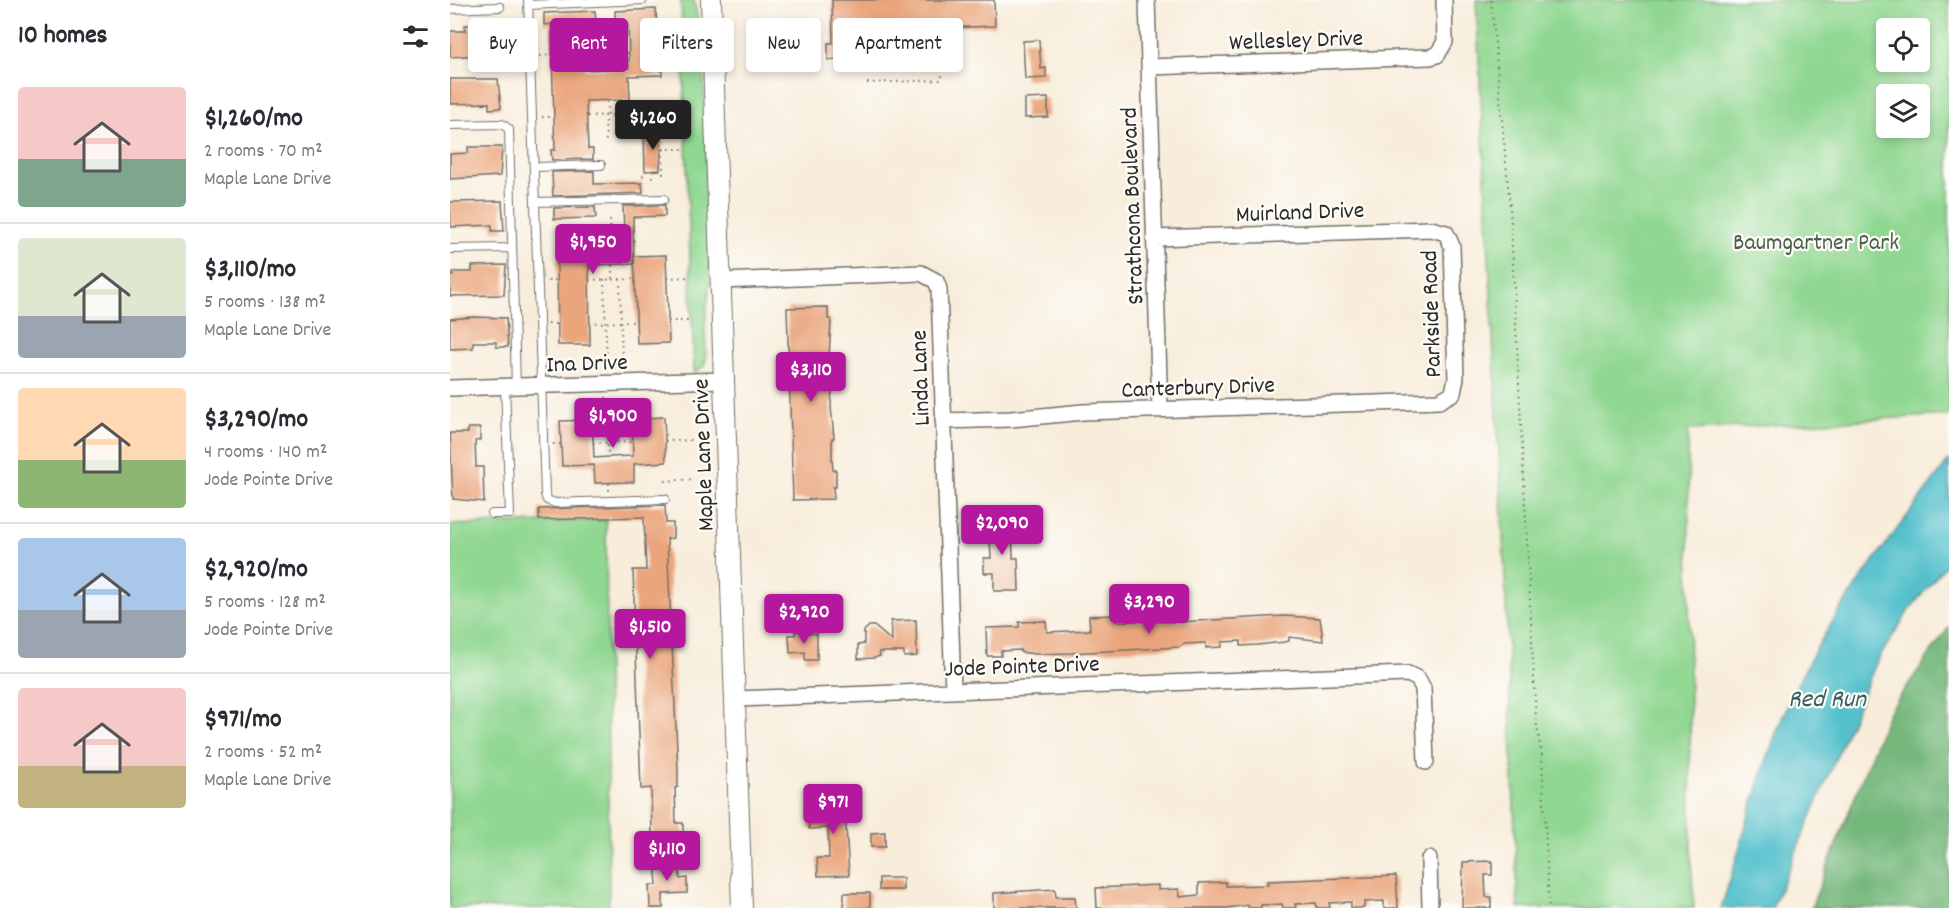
<!DOCTYPE html>
<html lang="en">
<head>
<meta charset="utf-8">
<style>
  body { margin:0; font-family:Dekko,sans-serif; background:#f2f2f3; color:#2b2b33; height:100vh; display:flex; flex-direction:column; font-size:22px; white-space:nowrap }
  * { box-sizing:border-box; margin:0 }
  p { font-size:20px; color:#7c7c81 }
  .icon { flex:none; width:33px; height:33px; fill:none; stroke:currentColor; stroke-width:2; stroke-linecap:round; stroke-linejoin:round }
  .map { position:relative; flex:1; overflow:hidden }
  .side { display:flex; flex-direction:column; background:#fff; width:450px }
  .side>* { flex:none }
  .hud { position:absolute; left:18px; top:18px; width:570px; height:54px; display:flex; gap:12px }
  .tools { position:absolute; left:1426px; top:18px; display:grid; gap:12px }
  .tools a { display:grid; place-items:center; width:54px; height:54px; border-radius:6px; background:#fff; box-shadow:0 3px 9px #0003; font-size:30px }
  .price { position:absolute; translate:-50% -51px; padding:0 14px; border-radius:6px; background:#b5179e; color:#fff; font-size:20px; line-height:39px; filter:drop-shadow(0 2px 3px #0008) }
  .price::after { content:''; position:absolute; left:50%; top:36px; width:18px; height:14px; margin-left:-9px; background:inherit; clip-path:polygon(0 0,100% 0,50% 100%) }
  .price.on { background:#222; color:#fff }
  ul { padding:0; list-style:none }
  li { display:flex; align-items:center; gap:18px; height:150px; padding:0 18px }
  li+li { border-top:2px solid #e1e1e2 }
  li span { display:grid; place-items:center; flex:none; width:168px; height:120px; border-radius:6px; color:#555 }
  li>.icon { margin-inline-start:auto }
  span .icon { width:72px; height:72px; fill:#fffc; stroke-width:1 }
  li b { font-size:26px }
  h2 { display:flex; justify-content:space-between; align-items:center; height:72px; padding:0 18px; font-size:26px }
  .tag { padding:0 21px; border-radius:6px; background:#fff; box-shadow:0 3px 9px #0003; font-size:21px; line-height:54px }
  .tag.on { background:#b5179e; color:#fff }
  main { display:flex; flex:1; min-height:0 }
  .map>svg:first-child { display:block }
</style>
</head>
<body>
<main>
<section class="side">
<h2>10 homes<svg class="icon" aria-label="filters" viewBox="0 0 24 24"><path d="M4 7h16M4 17h16"/><circle cx="9" cy="7" r="2"/><circle cx="15" cy="17" r="2"/></svg></h2>
<ul>
<li><span style="background:linear-gradient(#f6c9c9 60%,#7fa58c 0)"><svg class="icon" aria-label="home" viewBox="0 0 24 24"><path d="M3 11l9-7 9 7M6 9v11h12V9"/></svg></span><div><b>$1,260/mo</b><p>2 rooms · 70 m²</p><p>Maple Lane Drive</p></div></li>
<li><span style="background:linear-gradient(#dfe7d0 65%,#9aa5b1 0)"><svg class="icon" aria-label="home" viewBox="0 0 24 24"><path d="M3 11l9-7 9 7M6 9v11h12V9"/></svg></span><div><b>$3,110/mo</b><p>5 rooms · 138 m²</p><p>Maple Lane Drive</p></div></li>
<li><span style="background:linear-gradient(#ffd9b3 60%,#8fb573 0)"><svg class="icon" aria-label="home" viewBox="0 0 24 24"><path d="M3 11l9-7 9 7M6 9v11h12V9"/></svg></span><div><b>$3,290/mo</b><p>4 rooms · 140 m²</p><p>Jode Pointe Drive</p></div></li>
<li><span style="background:linear-gradient(#a9c7e8 60%,#9aa5b1 0)"><svg class="icon" aria-label="home" viewBox="0 0 24 24"><path d="M3 11l9-7 9 7M6 9v11h12V9"/></svg></span><div><b>$2,920/mo</b><p>5 rooms · 128 m²</p><p>Jode Pointe Drive</p></div></li>
<li><span style="background:linear-gradient(#f6c9c9 65%,#c2b280 0)"><svg class="icon" aria-label="home" viewBox="0 0 24 24"><path d="M3 11l9-7 9 7M6 9v11h12V9"/></svg></span><div><b>$971/mo</b><p>2 rooms · 52 m²</p><p>Maple Lane Drive</p></div></li>
</ul>
</section>
<div class="map">
<svg width="1499" height="908" viewBox="0 0 1499 908">
  <rect width="100%" height="100%" fill="#fdfcf7"/>
  <filter id="ink" filterUnits="userSpaceOnUse"><feTurbulence type="fractalNoise" baseFrequency=".0167" numOctaves="2"/><feDisplacementMap in="SourceGraphic" scale="12" xChannelSelector="R" yChannelSelector="G"/><feConvolveMatrix kernelMatrix="1 2 1 2 8 2 1 2 1" color-interpolation-filters="sRGB"/></filter>
  <filter id="wash" filterUnits="userSpaceOnUse"><feTurbulence type="fractalNoise" baseFrequency=".008" numOctaves="4" result="noise"/><feDisplacementMap in="SourceGraphic" scale="24" xChannelSelector="R" yChannelSelector="G"/><feGaussianBlur stdDeviation="1.35" result="paint"/><feColorMatrix in="noise" values="0 0 0 0 0 0 0 0 0 0 0 0 0 0 0 0 0 1.4 0 .05"/><feComposite in="paint" operator="in"/></filter>
  <g filter="url(#wash)">
    <rect width="100%" height="100%" fill="#f8eddb"/>
    <path fill="#90d791" stroke="#5e815e" stroke-width="1.5" fill-rule="evenodd" d="M231,0H244L253,48L260,283L255,324L256,359L254,366L244,373Z
      M1026,0H1499V415L1238,430L1241,857L1244,908H1068L1055,576ZM1437,28H1470V62H1437ZM1437,94H1470V128H1437Z
      M156,520L159,908H0V525Z"/>
    <path fill="#74b87b" stroke="#507253" stroke-width="1.5" d="M1499,627V908H1361L1438,713Z"/>
    <path fill="#53c0cc" stroke="#3f767c" stroke-width="1.5" d="M1499,460V561L1460,609L1427,661L1322,908H1271C1296,833 1312,755 1348,683C1388,602 1446,532 1499,460Z"/>
    <g id="blocks">
      <path fill="#eaa57c" d="M382,0H544L545,26L494,28V45L442,47V54L378,60V43H383Z
        M206,9L207,31H211L212,75L179,76L180,100L136,101L138,149H143V159L102,160L101,150H105L101,24L94,25V13L145,11L146,23H134L135,70L179,68L178,22H165V11Z
        M49,24L47,54L0,57V31H15V25Z
        M589,40L591,69L596,68V78L575,79L573,41Z
        M0,79H48L51,108L39,109V103L0,104Z
        M598,98V117L575,118V99Z
        M212,133L210,170L195,171L194,134Z
        M18,147H52L50,176L0,179V154L18,153Z
        M144,171V184L192,183L193,193L103,196L102,172Z
        M52,201L54,231H42V225L1,227L0,202Z
        M215,205V216L183,217L184,264L139,265L140,345H108L107,258L139,257L138,233L174,232L173,206Z
        M145,207L146,218L104,219V208Z
        M216,255L219,343L187,344L184,256Z
        M56,265L54,295L0,296V276H3V272H22V266Z
        M378,307V319H381L379,358L380,369H383L381,407L384,438H382V459L383,470H386V487H383L384,499L343,500L337,308Z
        M24,317L56,318L58,347H46V342H23V348L0,349V319Z
        M214,417L216,462L184,464V482L145,483L144,465L112,466L110,421L142,420L144,458L158,457L183,456L182,419Z
        M18,428H30V440L25,441L26,467H33L34,502L3,499L0,433H18Z
        M215,505L216,523H223V538L217,539L228,771V787L225,788L226,823H233V837L202,838L201,788L191,789L183,570H196L194,517L89,520V509Z
        M539,520H562L563,558H568L569,591H544V573H534V558H541L540,540H536Z
        M665,615V621L729,622L834,616L870,618L873,641L839,637V641L835,642L807,645L791,646V641L772,642V647L756,648V643L734,644L730,647L621,653L585,654L570,652V650L551,651V656H537L536,628L569,627V622L596,621L597,632L640,630L639,616Z
        M466,620L467,656L454,657V652H429L430,656L424,658L408,659V645L414,644V631L419,626H424L442,641L441,621Z
        M345,631L367,634V660H355V652L340,653L339,635H345Z
        M371,795H394L399,875L368,876L367,858H379L378,828L359,829V814H369Z
        M435,832V847H421V833Z
        M229,860L230,879L237,878V893L213,894V908H200L199,885H207L205,861Z
        M1042,861V875H1035L1036,897H1041V908H1012L1013,862Z
        M946,876L948,908H934V901L914,902V908H901V902L879,903L880,908H867L866,903L845,904L846,908H833L832,904L811,905V908H798V905L777,908H647L646,888L708,885V890L729,889L730,897L749,895V883L776,882V886L818,885L817,881Z
        M429,878H453V890H429Z
        M605,889L606,897H625L626,908H544V893Z
        M394,893H420V908H394Z"/>
    </g>
  </g>
  <g filter="url(#ink)">
    <use href="#blocks" fill-opacity="0" stroke="#736f69" stroke-width="1.5"/>
    <g fill="none" stroke-linecap="round" stroke-linejoin="round">
      <g stroke="#736f69" stroke-width="10">
        <path id="service" d="M78,0L95,494L97,500L105,503L215,499
          M78,5L193,0
          M0,9L50,7
          M0,125L52,124L59,129L66,387
          M84,167L151,165
          M85,202L214,199
          M0,249L62,248
          M42,514H60L55,387"/>
      </g>
      <g stroke="#736f69" stroke-width="18">
        <path id="minor" d="M697,0L710,410
          M699,67L980,57L987,55L995,42L994,0
          M271,281L471,273L486,281L489,289L503,690
          M0,388L275,380
          M493,421L561,419L633,412L989,401L1003,393L1006,378L1002,246L996,233L981,229L705,238
          M285,699L958,674L968,679L973,688L976,762
          M979,859L980,908"/>
      </g>
      <g stroke="#736f69" stroke-width="22">
        <path id="tertiary" d="M261,0L292,908"/>
      </g>
      <path stroke="#736f69" stroke-width="2" stroke-dasharray="1.5 4.5" stroke-linecap="butt" d="M1041,0L1060,207L1086,720L1092,757L1099,908
        M207,22L230,21
        M164,24L166,53
        M145,25L146,54
        M211,52L231,51
        M135,54L179,53
        M156,54L157,69
        M90,56L102,55
        M417,83L492,80L490,45
        M157,101L158,115
        M155,115L156,145
        M137,116L233,113
        M92,117H104
        M213,149V179
        M213,149H234
        M202,170V179
        M193,175V180
        M160,220L161,233
        M162,265V279
        M217,278L239,277
        M154,279L157,369
        M170,279L172,368
        M139,280L184,279
        M98,281L107,280
        M218,321H240
        M139,323L186,322
        M98,324H107
        M156,397L158,457
        M215,441L244,440
        M143,443L183,442
        M103,444H111
        M215,481L245,479
        M159,483V492"/>
      <use href="#service" stroke="#fff" stroke-width="8"/>
      <use href="#minor" stroke="#fff" stroke-width="15"/>
      <use href="#tertiary" stroke="#fff" stroke-width="20"/>
    </g>
  </g>
  <g text-anchor="middle" stroke-width="4.5" stroke-linejoin="round" paint-order="stroke">
    <g font-size="24" fill="#2b2b2b" stroke="#fdfcf7">
      <text transform="translate(846 39) rotate(-2)" y="8">Wellesley Drive</text>
      <text transform="translate(681 206) rotate(-92)" y="8">Strathcona Boulevard</text>
      <text transform="translate(850 211) rotate(-2)" y="8">Muirland Drive</text>
      <text transform="translate(980 314) rotate(-92)" y="8">Parkside Road</text>
      <text transform="translate(137 362) rotate(-2)" y="8">Ina Drive</text>
      <text transform="translate(469 378) rotate(-92)" y="8">Linda Lane</text>
      <text transform="translate(748 386) rotate(-2)" y="8">Canterbury Drive</text>
      <text transform="translate(252 455) rotate(-92)" y="8">Maple Lane Drive</text>
      <text transform="translate(572 665) rotate(-2)" y="8">Jode Pointe Drive</text>
    </g>
    <g font-size="24" fill="#495f4a" stroke="#fdfcf7">
      <text x="1366" y="249">Baumgartner Park</text>
    </g>
    <g font-size="26" font-style="italic" fill="#395f63" stroke="#fdfcf7">
      <text x="1377" y="706">Red Run</text>
    </g>
  </g>
</svg>
<div class="tools">
<a><svg class="icon" aria-label="locate" viewBox="0 0 24 24"><circle cx="12" cy="12" r="6"/><path d="M12 2v4M12 18v4M2 12h4M18 12h4"/></svg></a>
<a><svg class="icon" aria-label="layers" viewBox="0 0 24 24"><path d="M12 4l9 5-9 5-9-5zM3 14l9 5 9-5"/></svg></a>
</div>
<b class="price on" style="left:203px;top:151px">$1,260</b>
<b class="price" style="left:143px;top:275px">$1,950</b>
<b class="price" style="left:361px;top:403px">$3,110</b>
<b class="price" style="left:163px;top:449px">$1,900</b>
<b class="price" style="left:552px;top:556px">$2,090</b>
<b class="price" style="left:699px;top:635px">$3,290</b>
<b class="price" style="left:354px;top:645px">$2,920</b>
<b class="price" style="left:200px;top:660px">$1,510</b>
<b class="price" style="left:383px;top:835px">$971</b>
<b class="price" style="left:217px;top:882px">$1,110</b>
<div class="hud">
<a class="tag">Buy</a>
<a class="tag on">Rent</a>
<a class="tag">Filters</a>
<a class="tag">New</a>
<a class="tag">Apartment</a>
</div>
</div>
</main>
</body>
</html>
